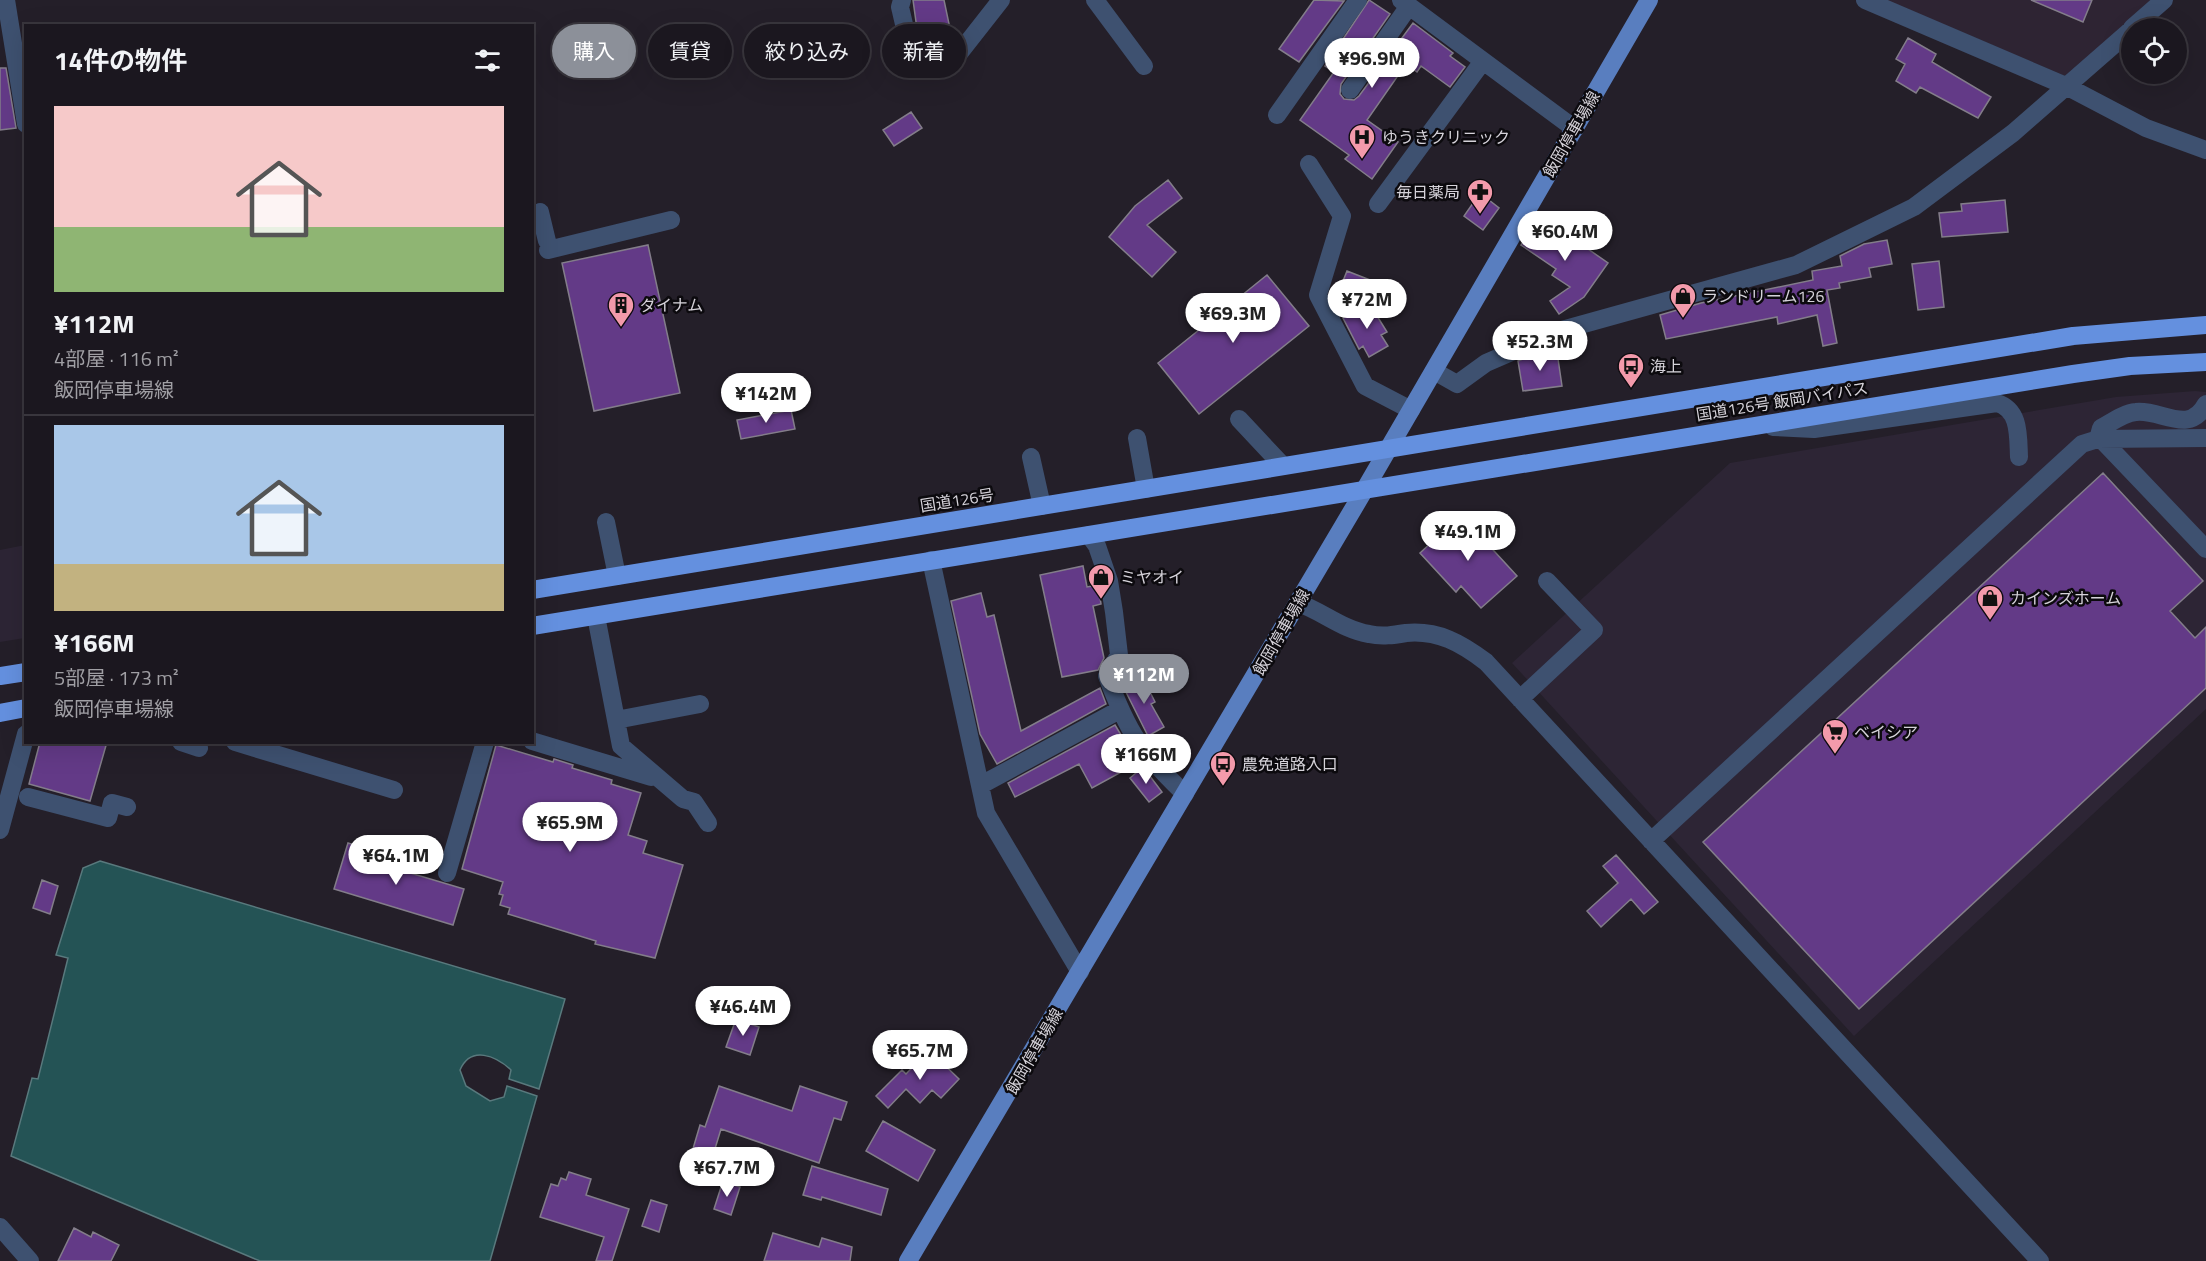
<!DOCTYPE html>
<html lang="ja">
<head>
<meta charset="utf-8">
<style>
  body { margin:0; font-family:"Titillium Web","Noto Sans JP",sans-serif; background:#28242c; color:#f1f3f6; height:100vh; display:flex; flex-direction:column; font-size:22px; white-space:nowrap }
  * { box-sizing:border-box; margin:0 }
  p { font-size:20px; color:#a09fa4 }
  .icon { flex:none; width:33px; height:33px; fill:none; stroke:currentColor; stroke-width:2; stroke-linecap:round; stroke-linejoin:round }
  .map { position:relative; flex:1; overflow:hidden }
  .side { position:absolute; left:24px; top:24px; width:510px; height:720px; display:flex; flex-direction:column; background:#1b171f; border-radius:0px; box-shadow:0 6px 24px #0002,0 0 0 2px #39363d }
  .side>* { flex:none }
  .top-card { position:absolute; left:552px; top:24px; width:570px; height:54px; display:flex; gap:12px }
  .fabs { position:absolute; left:2121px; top:18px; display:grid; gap:12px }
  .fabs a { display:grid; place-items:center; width:66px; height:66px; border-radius:50%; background:#1b171f; box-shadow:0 6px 24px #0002,0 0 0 2px #39363d; font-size:30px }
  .price { position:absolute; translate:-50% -51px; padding:0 14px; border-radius:21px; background:#fff; color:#222; font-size:20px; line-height:39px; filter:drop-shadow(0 2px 3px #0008) }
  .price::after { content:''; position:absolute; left:50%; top:36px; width:18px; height:14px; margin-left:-9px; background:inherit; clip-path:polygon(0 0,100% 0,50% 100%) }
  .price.on { background:#8c9099; color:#fff }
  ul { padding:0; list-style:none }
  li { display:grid; align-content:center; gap:12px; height:318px; padding:0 30px }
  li+li { border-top:2px solid #39363d }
  li span { display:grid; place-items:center; height:186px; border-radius:0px; color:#555 }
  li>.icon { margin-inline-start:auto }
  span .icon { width:108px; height:108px; fill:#fffc; stroke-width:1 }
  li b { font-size:26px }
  h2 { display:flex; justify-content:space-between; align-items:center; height:72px; padding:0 30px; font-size:26px }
  .chip { padding:0 21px; border-radius:27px; background:#1b171f; box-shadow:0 6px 24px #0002,0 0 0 2px #39363d; font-size:21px; line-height:54px }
  .chip.on { background:#8c9099; color:#fff }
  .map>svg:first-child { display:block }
</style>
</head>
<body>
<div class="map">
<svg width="2206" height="1261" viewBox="0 0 2206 1261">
  <rect width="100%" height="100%" fill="#241f29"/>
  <path fill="#2d2535" d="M2195,391L2206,392V709L1854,1036L1512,663L1730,463L2116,397Z
    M25,545V638L0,642V550Z"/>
  <path fill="#2e2433" d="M1886,0H2152L2065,76Z"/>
  <path fill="#245355" stroke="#59797d" stroke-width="1.5" d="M100,861L565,999L539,1089L509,1079L511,1070C496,1056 471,1045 460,1070L466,1086L490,1101L504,1097L507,1086L537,1096L490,1261H260L11,1156L32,1078L38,1079L68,958L56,955L83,868Z"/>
  <path fill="#633a87" stroke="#837d8a" stroke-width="1.5" d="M913,0H944L953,43L950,47L927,52L923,35L918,36Z
    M1314,0L1344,1L1299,62L1279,49Z
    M1369,0L1390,14L1341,84L1340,94L1344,99L1354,100L1359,96L1413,23L1453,53L1450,56L1465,67L1450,87L1421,66L1417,72L1406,64L1367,120L1398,142L1372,179L1345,159L1349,155L1300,120L1334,72L1325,66Z
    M2031,0H2092L2083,22Z
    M1908,38L1936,54L1932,62L1991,97L1978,118L1920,87L1916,93L1896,81L1905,64L1896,59Z
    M0,68H6L16,128L0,130Z
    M911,112L922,128L894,146L883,130Z
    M1168,180L1182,198L1147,225L1176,252L1152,277L1109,237L1135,206Z
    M1480,193L1499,208L1483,230L1464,216Z
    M2005,200L2008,232L1942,237L1939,213L1962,211L1961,204Z
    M1541,216L1608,263L1584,297L1559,314L1550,301L1570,287L1552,275L1556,269L1521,245Z
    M1887,240L1892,264L1869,268L1871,277L1839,283L1840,288L1827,290L1837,343L1823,346L1817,315L1778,324L1777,317L1666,339L1660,315L1701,303L1813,280L1812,271L1842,266L1840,256L1864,244Z
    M648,245L680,393L594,411L562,263Z
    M1939,261L1944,307L1918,310L1912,264Z
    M1347,271L1370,280L1360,305L1337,296Z
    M1267,275L1309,326L1199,414L1158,363Z
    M1369,303L1387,332L1381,335L1388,346L1369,357L1363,346L1359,349L1343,318Z
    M1557,352L1562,386L1523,391L1518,361L1530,356Z
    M791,410L795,429L741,439L737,420Z
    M2103,473L2203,581L2170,611L2195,638L2206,627V688L1859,1009L1703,842Z
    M1461,515L1517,576L1481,608L1461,586L1456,592L1420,553Z
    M1083,566L1087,587L1098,585L1101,604L1093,606L1104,658L1098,670L1062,677L1040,575Z
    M981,593L987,617L994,615L1021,731L1100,688L1106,704L997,764L980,734L951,601Z
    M1142,676L1155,702L1151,704L1164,727L1148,736L1123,686Z
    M1115,725L1124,740L1112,746L1125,770L1092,788L1079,764L1015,797L1008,783Z
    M40,742H107L90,801L29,784Z
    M496,745L553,762L554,759L573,765L572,768L612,780L611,784L641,793L628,835L647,841L643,853L683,865L655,958L595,944L596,941L508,914L510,908L500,905L503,895L499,894L503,882L462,869Z
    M1143,767L1162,792L1149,802L1130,778Z
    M348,843L383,854L380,864L464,889L453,925L334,889Z
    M1616,855L1658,902L1644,914L1631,899L1601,927L1587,911L1618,883L1603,866Z
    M42,880L58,886L50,914L33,908Z
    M736,1019L759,1027L750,1055L726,1047Z
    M929,1050L959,1079L941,1098L932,1090L920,1103L906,1089L888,1108L876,1096L902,1070L906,1074Z
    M719,1086L792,1111L800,1086L847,1102L841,1120L834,1118L819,1163L721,1129L707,1175L687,1169L700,1125L705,1127Z
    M883,1121L935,1150L918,1181L866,1151Z
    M812,1166L888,1189L881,1215L822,1197L821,1200L803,1195Z
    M569,1172L591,1179L586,1195L629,1209L612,1261H596L604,1237L540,1217L551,1184L558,1186L561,1178L566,1180Z
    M723,1181L740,1187L731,1215L714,1209Z
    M651,1200L667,1205L659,1232L642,1226Z
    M74,1228L91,1237L93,1232L119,1245L111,1261H58Z
    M773,1233L819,1247L822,1238L852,1247L850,1261H764Z"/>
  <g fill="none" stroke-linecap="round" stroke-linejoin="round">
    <path stroke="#3e5170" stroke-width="18" d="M6,0L26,124
      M902,0L900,7L913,63L926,71L950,65L1001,0
      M1095,0L1144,66
      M1401,0L1575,129
      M1865,0L2066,86L2146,128L2206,150
      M2132,28L2164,0
      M1350,90L1409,6
      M1277,115L1358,0
      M1309,164L1342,216L1318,295L1365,386L1411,410
      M1378,204L1483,61
      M540,212L547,241
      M548,250L671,220
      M1434,371L1457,384L1486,363L1562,330L1796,265L1914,207L2013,133L2132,29
      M1239,419L1283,466
      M1773,427L1814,429L1997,403C2020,410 2018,435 2019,457
      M1137,438L1146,489
      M2098,439L2101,428C2112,422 2124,413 2136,412C2161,409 2189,436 2206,404
      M2102,440L2206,549
      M1031,457L1042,506
      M606,522L617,576
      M1089,535L1097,546L1109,581L1114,612L1119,655L1107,676C1128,733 1141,752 1185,794
      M931,560L986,813L1080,972
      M1298,603C1322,611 1343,630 1369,634C1382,637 1394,635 1406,633C1438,630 1461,643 1486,662L2040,1261
      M596,616L621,746L683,799L694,802L708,823
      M1520,699L1594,630L1547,581
      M616,720L700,704
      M532,741L651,777
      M181,742L199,748
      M235,742L394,790
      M981,785L1112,714
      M28,797L108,818L112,803L127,807
      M0,830L26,734
      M1651,841L2082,444L2098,439L2206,438
      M447,873L485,742
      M0,1227L30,1261"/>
    <path stroke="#597ebf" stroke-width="18" d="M908,1261L1365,489L1649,0"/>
    <path stroke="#6490df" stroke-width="18" d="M532,590L2073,336L2206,325
      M532,626L2073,374L2130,366L2206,362
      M0,676L26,672
      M0,713L26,708"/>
  </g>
  <defs>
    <g id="hospital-pin" transform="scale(1.35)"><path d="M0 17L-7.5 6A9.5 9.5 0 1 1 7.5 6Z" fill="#f39aab" stroke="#0c0a0e"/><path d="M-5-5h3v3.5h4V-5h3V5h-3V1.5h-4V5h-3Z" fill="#111"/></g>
    <g id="pharmacy-pin" transform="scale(1.35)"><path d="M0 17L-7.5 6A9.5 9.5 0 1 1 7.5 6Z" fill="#f39aab" stroke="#0c0a0e"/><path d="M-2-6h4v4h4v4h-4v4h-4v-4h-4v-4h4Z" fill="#111"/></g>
    <g id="shop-pin" transform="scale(1.35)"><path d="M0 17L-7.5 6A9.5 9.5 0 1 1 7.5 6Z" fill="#f39aab" stroke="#0c0a0e"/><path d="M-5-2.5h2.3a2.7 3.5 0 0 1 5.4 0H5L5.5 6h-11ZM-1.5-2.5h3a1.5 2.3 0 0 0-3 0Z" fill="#111"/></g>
    <g id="building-pin" transform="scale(1.35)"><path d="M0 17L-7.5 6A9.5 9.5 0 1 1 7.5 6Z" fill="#f39aab" stroke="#0c0a0e"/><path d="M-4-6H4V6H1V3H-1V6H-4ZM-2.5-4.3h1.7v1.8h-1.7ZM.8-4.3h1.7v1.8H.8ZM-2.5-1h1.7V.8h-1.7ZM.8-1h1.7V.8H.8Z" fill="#111"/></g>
    <g id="bus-pin" transform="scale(1.35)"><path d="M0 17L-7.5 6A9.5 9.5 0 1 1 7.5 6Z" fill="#f39aab" stroke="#0c0a0e"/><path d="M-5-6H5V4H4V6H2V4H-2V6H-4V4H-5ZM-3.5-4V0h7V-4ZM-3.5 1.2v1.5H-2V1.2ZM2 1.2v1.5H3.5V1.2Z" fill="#111"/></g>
    <g id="supermarket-pin" transform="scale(1.35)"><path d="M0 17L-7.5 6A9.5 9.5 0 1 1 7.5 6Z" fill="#f39aab" stroke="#0c0a0e"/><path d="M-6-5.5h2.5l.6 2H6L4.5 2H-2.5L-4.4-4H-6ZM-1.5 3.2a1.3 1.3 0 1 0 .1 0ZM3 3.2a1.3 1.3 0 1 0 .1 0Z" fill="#111"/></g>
  </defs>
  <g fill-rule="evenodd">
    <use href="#hospital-pin" x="1362" y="137"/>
    <use href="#pharmacy-pin" x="1480" y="192"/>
    <use href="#shop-pin" x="1683" y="296"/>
    <use href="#building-pin" x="621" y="305"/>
    <use href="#bus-pin" x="1631" y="366"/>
    <use href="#shop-pin" x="1101" y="577"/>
    <use href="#shop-pin" x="1990" y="598"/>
    <use href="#supermarket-pin" x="1835" y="732"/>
    <use href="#bus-pin" x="1223" y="764"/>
  </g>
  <g text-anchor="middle" stroke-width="5" stroke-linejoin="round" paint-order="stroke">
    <g font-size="16" fill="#d5d2d9" stroke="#0c0a0e">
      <text transform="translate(1571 134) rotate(-60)" y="6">飯岡停車場線</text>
      <text transform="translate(1782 401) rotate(-9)" y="6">国道126号 飯岡バイパス</text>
      <text transform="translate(957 500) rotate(-9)" y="6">国道126号</text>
      <text transform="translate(1281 632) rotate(-60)" y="6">飯岡停車場線</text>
      <text transform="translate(1034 1051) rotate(-60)" y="6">飯岡停車場線</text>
    </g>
    <g font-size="16" fill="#d5d2d9" stroke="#0c0a0e" text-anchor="start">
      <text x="1382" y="143">ゆうきクリニック</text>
      <text x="1460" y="198" text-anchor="end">毎日薬局</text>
      <text x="1702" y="302">ランドリーム126</text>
      <text x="640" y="311">ダイナム</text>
      <text x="1650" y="372">海上</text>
      <text x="1120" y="583">ミヤオイ</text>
      <text x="2010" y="604">カインズホーム</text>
      <text x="1854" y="738">ベイシア</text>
      <text x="1242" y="770">農免道路入口</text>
    </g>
  </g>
</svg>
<div class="fabs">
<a><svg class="icon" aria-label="locate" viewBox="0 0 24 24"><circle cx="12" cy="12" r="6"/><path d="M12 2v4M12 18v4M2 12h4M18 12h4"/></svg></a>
</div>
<b class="price" style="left:1372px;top:89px">¥96.9M</b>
<b class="price" style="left:1565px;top:262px">¥60.4M</b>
<b class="price" style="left:1367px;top:330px">¥72M</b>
<b class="price" style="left:1233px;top:344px">¥69.3M</b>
<b class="price" style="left:1540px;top:372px">¥52.3M</b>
<b class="price" style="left:766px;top:424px">¥142M</b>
<b class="price" style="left:1468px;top:562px">¥49.1M</b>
<b class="price on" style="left:1144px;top:705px">¥112M</b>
<b class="price" style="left:1146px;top:785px">¥166M</b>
<b class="price" style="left:570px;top:853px">¥65.9M</b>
<b class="price" style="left:396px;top:886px">¥64.1M</b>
<b class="price" style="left:743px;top:1037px">¥46.4M</b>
<b class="price" style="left:920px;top:1081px">¥65.7M</b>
<b class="price" style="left:727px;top:1198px">¥67.7M</b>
<div class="top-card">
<a class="chip on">購入</a>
<a class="chip">賃貸</a>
<a class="chip">絞り込み</a>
<a class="chip">新着</a>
</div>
<section class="side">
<h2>14件の物件<svg class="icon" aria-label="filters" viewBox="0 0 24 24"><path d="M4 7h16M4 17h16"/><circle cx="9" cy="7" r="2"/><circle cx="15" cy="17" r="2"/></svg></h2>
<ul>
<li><span style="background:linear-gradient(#f6c9c9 65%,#8fb573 0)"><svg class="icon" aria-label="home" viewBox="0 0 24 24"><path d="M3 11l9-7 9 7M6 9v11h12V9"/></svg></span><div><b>¥112M</b><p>4部屋 · 116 m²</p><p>飯岡停車場線</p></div></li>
<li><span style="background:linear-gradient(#a9c7e8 75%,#c2b280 0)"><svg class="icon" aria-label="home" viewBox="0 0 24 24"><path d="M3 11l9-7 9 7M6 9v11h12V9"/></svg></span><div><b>¥166M</b><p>5部屋 · 173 m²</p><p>飯岡停車場線</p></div></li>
</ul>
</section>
</div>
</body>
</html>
